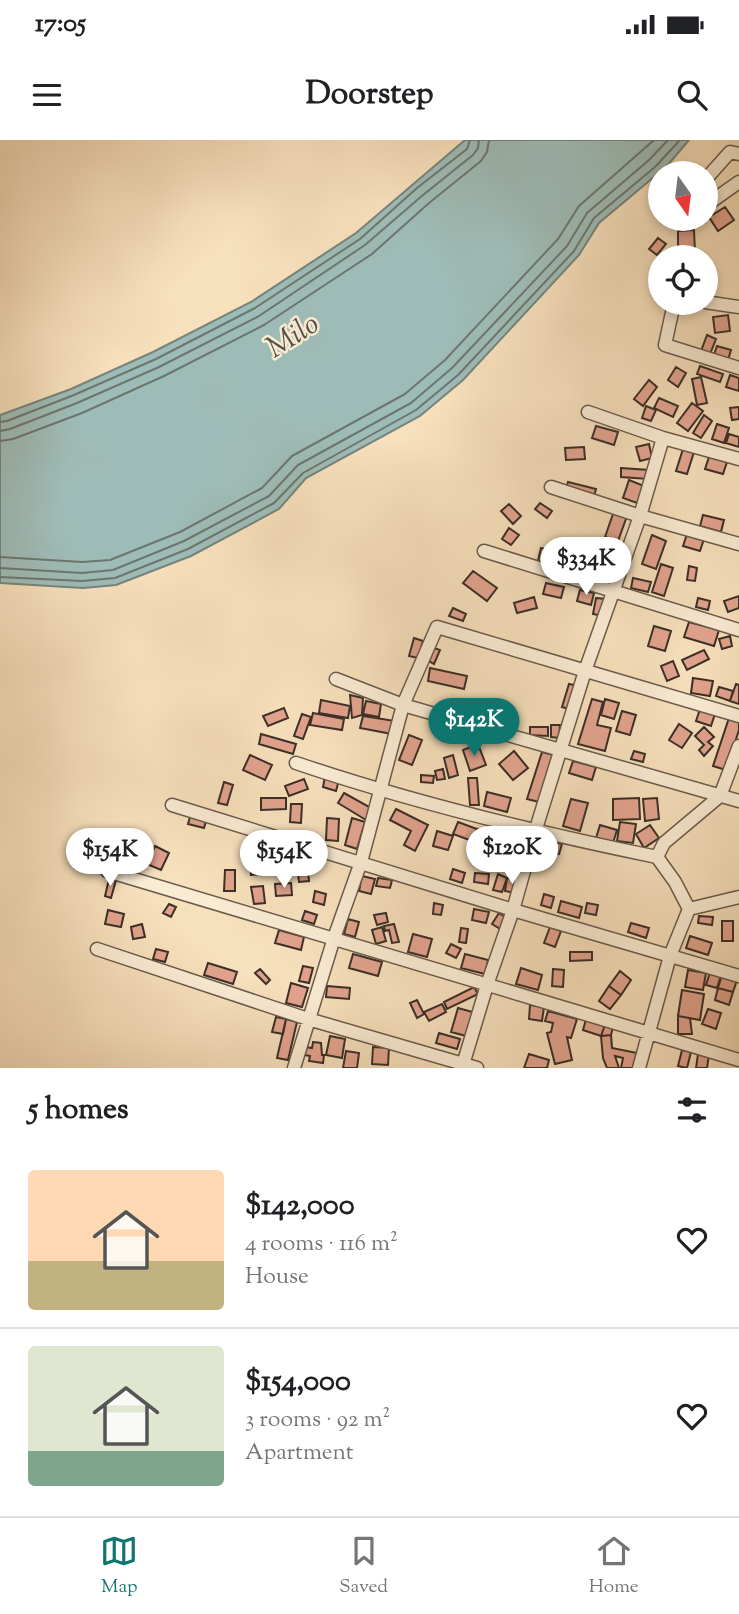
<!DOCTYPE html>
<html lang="en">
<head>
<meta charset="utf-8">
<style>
  body { margin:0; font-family:"Sorts Mill Goudy",serif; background:#f2f2f2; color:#202124; height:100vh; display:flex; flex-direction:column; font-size:26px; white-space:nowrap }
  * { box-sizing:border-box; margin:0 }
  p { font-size:23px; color:#757577 }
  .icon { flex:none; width:38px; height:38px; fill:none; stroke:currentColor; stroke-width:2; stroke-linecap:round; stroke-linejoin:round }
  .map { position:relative; height:928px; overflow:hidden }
  .drawer { display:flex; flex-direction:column; background:#fff; flex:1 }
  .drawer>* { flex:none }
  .needle { width:46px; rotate:166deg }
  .tools { position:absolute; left:648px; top:21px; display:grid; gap:14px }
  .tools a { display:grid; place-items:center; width:70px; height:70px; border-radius:50%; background:#fff; box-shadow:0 4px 10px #0003; font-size:35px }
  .price { position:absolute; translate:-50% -60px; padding:0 16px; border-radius:24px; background:#fff; color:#222; font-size:23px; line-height:46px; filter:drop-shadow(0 2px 4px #0008) }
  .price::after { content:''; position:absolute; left:50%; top:42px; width:21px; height:16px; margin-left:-10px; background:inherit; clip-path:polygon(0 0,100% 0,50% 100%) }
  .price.active { background:#0f766e; color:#fff }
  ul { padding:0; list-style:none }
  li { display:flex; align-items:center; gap:21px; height:175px; padding:0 28px }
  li+li { border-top:2px solid #e0e0e0 }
  li span { display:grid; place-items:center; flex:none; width:196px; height:140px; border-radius:7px; color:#555 }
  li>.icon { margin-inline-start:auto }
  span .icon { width:84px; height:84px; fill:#fffc; stroke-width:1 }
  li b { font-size:30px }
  h2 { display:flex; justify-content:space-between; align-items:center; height:84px; padding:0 28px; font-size:30px }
  .status { display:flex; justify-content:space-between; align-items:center; height:49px; padding:0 35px; background:#fff; direction:ltr }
  .status svg { height:19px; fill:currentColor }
  header { display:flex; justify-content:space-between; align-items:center; height:91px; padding:0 28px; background:#fff; font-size:32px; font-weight:700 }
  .menu { display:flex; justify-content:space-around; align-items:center; height:98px; border-top:2px solid #e0e0e0; background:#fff; font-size:19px; color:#757577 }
  .menu a { display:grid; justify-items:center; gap:4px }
  .menu .active { color:#0f766e }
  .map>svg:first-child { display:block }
</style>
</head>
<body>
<div class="status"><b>17:05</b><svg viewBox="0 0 49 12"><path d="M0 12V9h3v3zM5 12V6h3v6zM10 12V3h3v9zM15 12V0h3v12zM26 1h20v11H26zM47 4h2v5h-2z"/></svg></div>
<header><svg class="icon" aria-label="menu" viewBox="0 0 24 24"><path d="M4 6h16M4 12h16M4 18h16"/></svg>Doorstep<svg class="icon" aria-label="search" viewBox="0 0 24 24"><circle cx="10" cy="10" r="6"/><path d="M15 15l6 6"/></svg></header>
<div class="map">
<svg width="739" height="928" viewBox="0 0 739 928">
  <rect width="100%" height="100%" fill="#f7e0bc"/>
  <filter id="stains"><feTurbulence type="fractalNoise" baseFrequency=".00286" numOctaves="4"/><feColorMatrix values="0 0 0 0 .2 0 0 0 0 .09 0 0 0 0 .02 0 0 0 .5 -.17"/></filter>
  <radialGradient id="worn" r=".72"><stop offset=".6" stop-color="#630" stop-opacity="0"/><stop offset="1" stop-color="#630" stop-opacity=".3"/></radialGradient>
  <path fill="#9ebcb7" stroke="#76847d" stroke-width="2" d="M465,0H689L667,26L599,83L579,115L463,240L420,276L306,338L279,369L191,416L116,445L83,448L0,443V275L71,249L153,212L251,162L356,93Z"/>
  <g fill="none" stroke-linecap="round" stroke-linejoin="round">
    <path stroke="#6c766f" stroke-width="2" d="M0,282L7,281L74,255L156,219L255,168L360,99L417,48L467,9L470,0
      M0,291L10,289L77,263L159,227L259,176L365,105L423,55L473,15L478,8L479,0
      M0,301L13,299L82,273L164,236L264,185L372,114L429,63L481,21L487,12L489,0
      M0,417L82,422L110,420L180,392L262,348L292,316L405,254L445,220L558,99L579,66L654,0
      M0,428L82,433L113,430L184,401L269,356L298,325L411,263L452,228L567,106L587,73L649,20L668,0
      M0,437L82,441L115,438L188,409L274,363L303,333L416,270L458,235L574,111L594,78L655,27L680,0"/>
  </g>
  <path fill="#e2a38e" stroke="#3b2f27" stroke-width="2" d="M725,67L734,80L718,91L709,77Z
    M694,90L695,113H678V91Z
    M658,98L666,104L657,115L649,109Z
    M728,175L730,191L715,193L713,177Z
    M707,195L716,199L710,214L701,211Z
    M717,206L731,210L728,220L714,215Z
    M700,226L723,234L720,242L697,234Z
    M676,227L686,233L678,247L668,240Z
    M730,235L739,238V251L726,247Z
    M701,237L707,263L697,265L692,239Z
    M649,240L657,247L643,266L634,259Z
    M659,258L678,266L673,277L654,268Z
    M692,263L703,271L688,291L677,283Z
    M646,266L656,270L651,281L642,278Z
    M739,267V279L732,280L730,268Z
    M704,275L712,281L701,298L693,293Z
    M717,284L729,288L724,303L712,299Z
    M596,286L618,292L614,305L592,298Z
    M729,294L739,297V307L726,303Z
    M649,304L652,318L640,321L636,307Z
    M584,307L585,319L566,320L565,308Z
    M683,309L694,312L687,334L676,331Z
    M709,317L727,322L723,334L705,329Z
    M621,328L649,330L648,339L621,337Z
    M629,340L644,346L637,363L623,358Z
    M568,342L596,349L594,356L566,349Z
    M540,363L552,371L547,378L535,369Z
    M509,364L521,376L513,384L501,371Z
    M614,371L627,376L618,401L605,397Z
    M703,375L724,380L721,392L700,386Z
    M509,388L519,395L511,405L502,399Z
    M687,394L704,399L700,411L683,406Z
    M652,395L666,401L656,429L642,424Z
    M605,401L625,407L622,416L602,409Z
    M587,405L589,425L576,427L574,406Z
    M541,408L574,416L570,429L538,421Z
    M661,424L673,428L664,456L652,452Z
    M588,426L615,435L613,442L585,433Z
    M689,426L697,428L695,441L687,440Z
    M473,431L497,448L487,461L463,443Z
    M633,438L651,442L648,452L631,448Z
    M546,443L564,447L561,458L543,454Z
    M580,450L594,453L591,465L577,461Z
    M739,456V468L728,472L724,461Z
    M534,457L537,468L517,473L514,463Z
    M596,458L606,459L603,476L593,474Z
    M698,458L710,461L708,470L696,467Z
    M453,468L466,474L463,481L449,476Z
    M689,482L719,490L714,506L684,497Z
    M654,486L671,491L665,511L648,506Z
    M730,496L732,506L722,509L719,499Z
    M414,498L423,501L418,518L409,516Z
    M434,508L440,510L434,524L429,521Z
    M704,510L709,519L687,530L682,520Z
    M673,521L679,536L667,541L661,526Z
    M430,528L467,536L464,549L428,541Z
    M693,538L713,541L710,556L691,553Z
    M569,544L580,546L573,570L562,567Z
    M736,544L739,545V564L730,561Z
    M719,547L733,551L730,561L716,556Z
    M350,555L363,558L362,575L352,578Z
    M459,559L474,562L471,573L457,570Z
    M592,559L603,562L597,585L611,588L605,611L578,604Z
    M605,559L619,563L614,579L601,575Z
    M321,560L350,566L348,578L319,573Z
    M366,561L381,564L379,577L363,574Z
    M284,568L288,578L268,586L263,576Z
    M700,569L715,574L711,586L696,581Z
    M622,571L636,575L630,595L616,591Z
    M313,573L344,579L342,590L310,585Z
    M302,574L311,577L303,599L294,596Z
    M363,576L395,581L392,594L360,588Z
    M729,578L739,581V590L726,630L713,626Z
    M679,584L692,593L682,608L669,600Z
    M551,585H560L559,598L551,597Z
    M530,587H548V596L530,595Z
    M704,587L714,597L708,602L713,606L704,616L699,610L704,605L695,596Z
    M261,594L296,604L293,614L259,604Z
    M409,595L422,600L412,625L399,620Z
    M478,604L486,625L470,631L463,610Z
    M514,611L528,628L513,640L499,624Z
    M634,611L645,614L643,622L631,619Z
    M542,612L557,616L543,663L527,659Z
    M250,615L272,625L265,640L243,630Z
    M453,615L458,635L449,638L444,618Z
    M573,621L596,627L592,640L569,633Z
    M443,629L445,639L437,640L435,631Z
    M421,635L434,636L433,643L421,642Z
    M325,636L339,640L336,651L323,647Z
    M468,638H477L479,665H470Z
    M304,639L308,649L289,656L285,646Z
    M224,642L233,645L227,665L218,663Z
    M487,652L511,658L507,672L484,666Z
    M344,653L373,669L366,680L338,663Z
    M261,658H286V669L261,670Z
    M639,658L640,679L613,680V659Z
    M657,658L659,679L645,681L643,659Z
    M571,659L588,663L580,691L563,686Z
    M291,664H302L301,683L290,682Z
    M396,669L428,685L415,711L404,705L411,691L390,680Z
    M190,677L206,681L204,688L188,684Z
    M327,678L339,679L338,701L326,700Z
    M352,678L365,682L357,709L345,705Z
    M458,682L477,689L472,701L453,694Z
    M620,682L636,684L633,703L617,701Z
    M600,685L617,690L613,703L596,698Z
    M650,685L659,698L644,708L636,694Z
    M508,687L526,693L523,704L505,699Z
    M477,689L486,692L481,707L472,704Z
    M437,691L453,696L448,710L433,706Z
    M547,700L562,704L559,714L544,710Z
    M155,706L169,713L161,730L147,724Z
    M261,708L264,734L251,735L249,710Z
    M290,709L303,713L299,729L290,727L292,718L288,717Z
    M306,713L323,718L320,728L303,724Z
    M453,729L465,733L462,743L450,739Z
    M225,730H235V751H224Z
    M308,732L309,741L299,742L298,733Z
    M475,733L489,734L488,744L474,742Z
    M498,734L507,738L502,752L493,750Z
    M362,736L375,739L371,754L359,751Z
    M378,738L392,740L390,748L376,746Z
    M507,738L518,740L516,753L505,751Z
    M109,739L116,740L111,758L105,756Z
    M291,743L292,755L276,756L275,744Z
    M263,746L265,763L254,764L251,747Z
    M315,751L326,754L324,765L313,762Z
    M544,754L554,757L551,768L541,765Z
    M561,761L582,767L579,778L558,772Z
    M434,763L443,765L441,775L433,774Z
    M587,763L598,765L596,775L585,773Z
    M169,764L176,767L171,777L163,773Z
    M474,769L489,772L486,783L472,780Z
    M108,770L124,774L121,787L105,784Z
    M305,771L317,775L314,784L302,780Z
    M386,773L388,782L377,785L374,775Z
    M499,773L508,779L502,790L492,784Z
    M699,776L713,777L712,785L698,783Z
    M348,779L359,782L355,797L344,794Z
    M722,781H733V801H722Z
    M631,783L649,788L646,798L628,792Z
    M142,784L145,797L133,799L131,787Z
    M394,784L399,802L392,803L389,790L385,791L384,786Z
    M382,787L386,801L376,804L372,790Z
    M550,787L561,791L555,807L544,803Z
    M461,788L468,789L466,803L459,802Z
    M279,790L304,797L301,810L275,803Z
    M413,794L432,799L427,817L408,812Z
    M690,796L712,803L708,815L686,808Z
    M451,804L461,809L456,818L446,813Z
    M156,809L168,812L165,822L153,819Z
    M570,812H592V820L570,821Z
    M353,814L382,822L378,836L349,828Z
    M465,814L488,820L485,834L461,828Z
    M208,823L237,832L233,844L204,835Z
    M303,826L313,828L309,843L299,841Z
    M521,828L542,835L538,850L516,844Z
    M260,829L270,840L266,844L255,833Z
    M553,829L564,830L563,847L552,846Z
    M711,829L722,832L717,848L706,845Z
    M688,830L706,833L703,850L685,847Z
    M620,831L631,840L621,855L609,846Z
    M722,835L737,840L733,852L718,848Z
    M291,843L308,848L302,867L286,863Z
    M327,846L350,848L349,859L326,857Z
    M609,846L621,855L610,869L599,861Z
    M474,847L478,854L447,869L444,862Z
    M718,848L733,852L729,865L715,860Z
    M682,850L704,854L700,880L678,876Z
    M417,860L424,874L417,878L410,863Z
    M442,864L446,872L429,881L424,872Z
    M530,865L544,867L542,881L529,879Z
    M458,868L476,873L470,897L451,892Z
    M708,869L721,873L716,889L702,884Z
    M548,871L577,879L571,898L567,897L572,920L555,924L547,893L551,892L553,883L545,881Z
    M678,876L690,878L692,894H678Z
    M276,877L286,879L283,894L272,892Z
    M286,879L297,882L288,920L277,918Z
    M586,879L605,885L601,896L583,890Z
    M605,885L613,887L611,895L601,896Z
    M439,893L460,899L457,909L436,903Z
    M611,895L612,908L637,913L633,928H621L623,918L615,916L619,928H607L603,918L601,896Z
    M330,896L345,899L342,918L326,915Z
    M313,902L321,903L322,915H324L323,923L309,921L310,916L304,915L305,907L312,908Z
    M373,907L389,908L388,925L372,924Z
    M682,910L691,912L687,928L678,926Z
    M346,911L359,913L357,928H343Z
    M529,914L549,920L547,928H524Z
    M698,914L709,915L707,928H696Z"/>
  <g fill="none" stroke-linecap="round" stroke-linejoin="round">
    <g stroke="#6a5b4c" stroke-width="15">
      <path id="minor" d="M705,40L730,12L739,14
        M705,66L739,42
        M705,162L739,167
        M674,163L665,205L739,228
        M588,272L663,298L739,319
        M551,347L640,376L739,404
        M484,411L739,490
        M336,539L403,565L739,661
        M296,623C414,663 535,692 657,717L675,742L689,769L670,816L639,928
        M172,665L513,770L739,836
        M657,717L664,703L720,656L739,606
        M107,731L739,920
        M689,769L739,757
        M97,809L308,879L477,928
        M294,928L334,798L361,722L403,565L437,487L739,576
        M462,928L487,845L513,770L535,692L585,531L640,376L663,298"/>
    </g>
    <use href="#minor" stroke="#faebd3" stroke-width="12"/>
  </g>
  <g text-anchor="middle" stroke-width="5" stroke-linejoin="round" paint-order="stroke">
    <g font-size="30" font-style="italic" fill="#54524b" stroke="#faebd3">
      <text transform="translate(292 195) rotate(-33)" y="10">Milo</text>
    </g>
  </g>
  <rect width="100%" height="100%" filter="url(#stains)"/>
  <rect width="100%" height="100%" fill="url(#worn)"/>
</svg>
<div class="tools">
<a><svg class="needle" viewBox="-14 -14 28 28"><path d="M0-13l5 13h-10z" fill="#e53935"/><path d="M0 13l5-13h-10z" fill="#757577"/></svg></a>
<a><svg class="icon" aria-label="locate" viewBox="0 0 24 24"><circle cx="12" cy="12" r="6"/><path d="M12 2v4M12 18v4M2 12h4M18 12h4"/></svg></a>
</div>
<b class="price" style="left:586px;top:457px">$334K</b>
<b class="price active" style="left:474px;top:618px">$142K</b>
<b class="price" style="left:512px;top:746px">$120K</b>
<b class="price" style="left:110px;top:748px">$154K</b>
<b class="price" style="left:284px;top:750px">$154K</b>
</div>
<section class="drawer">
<h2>5 homes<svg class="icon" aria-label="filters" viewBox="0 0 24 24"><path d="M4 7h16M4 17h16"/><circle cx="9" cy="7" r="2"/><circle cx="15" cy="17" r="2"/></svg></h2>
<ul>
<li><span style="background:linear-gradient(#ffd9b3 65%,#c2b280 0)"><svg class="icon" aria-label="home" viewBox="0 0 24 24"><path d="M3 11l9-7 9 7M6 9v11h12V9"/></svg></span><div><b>$142,000</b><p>4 rooms · 116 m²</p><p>House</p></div><svg class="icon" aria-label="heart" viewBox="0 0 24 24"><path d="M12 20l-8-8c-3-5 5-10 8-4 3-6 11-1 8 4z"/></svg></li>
<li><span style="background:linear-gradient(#dfe7d0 75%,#7fa58c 0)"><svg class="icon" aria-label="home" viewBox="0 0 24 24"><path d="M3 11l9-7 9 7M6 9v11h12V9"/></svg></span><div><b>$154,000</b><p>3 rooms · 92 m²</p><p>Apartment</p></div><svg class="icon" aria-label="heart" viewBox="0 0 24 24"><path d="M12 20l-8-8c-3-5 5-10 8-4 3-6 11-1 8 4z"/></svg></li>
</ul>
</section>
<nav class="menu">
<a class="active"><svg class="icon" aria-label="map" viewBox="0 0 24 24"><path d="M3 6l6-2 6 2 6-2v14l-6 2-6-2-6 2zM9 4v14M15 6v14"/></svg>Map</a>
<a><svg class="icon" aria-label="saved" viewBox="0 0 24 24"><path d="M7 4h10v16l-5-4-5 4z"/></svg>Saved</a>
<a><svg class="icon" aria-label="home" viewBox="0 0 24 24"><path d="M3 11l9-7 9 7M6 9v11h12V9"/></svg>Home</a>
</nav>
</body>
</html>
